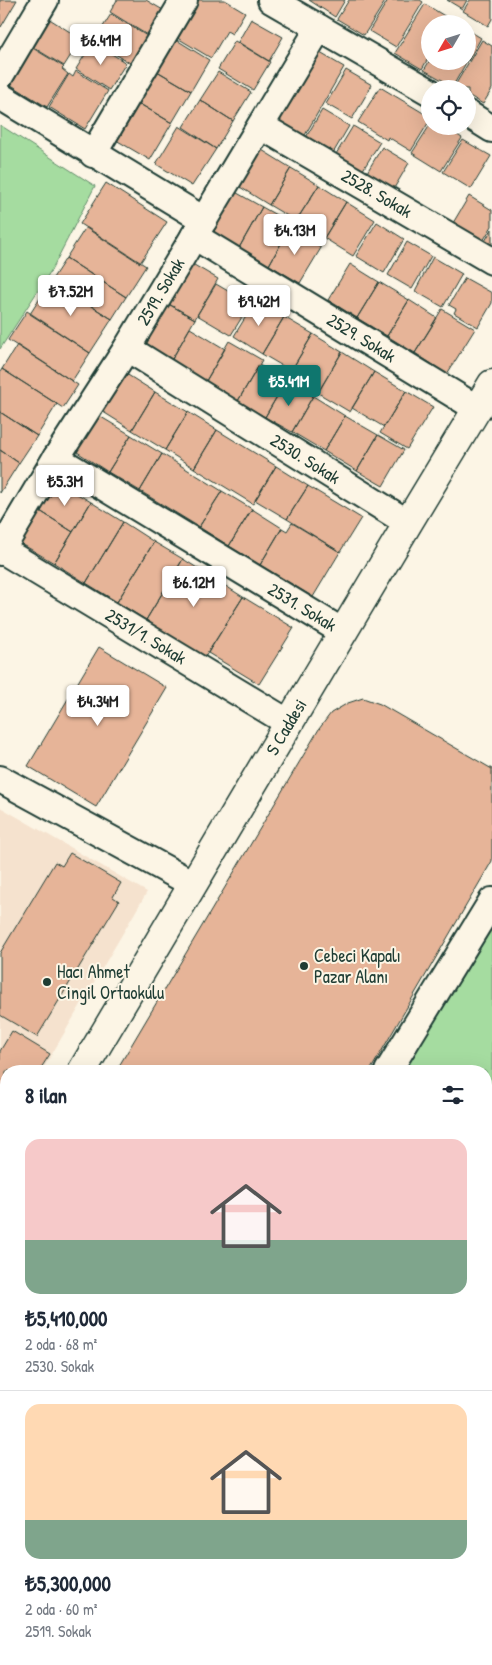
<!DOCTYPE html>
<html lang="tr">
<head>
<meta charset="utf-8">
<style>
  body { margin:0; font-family:"Patrick Hand",sans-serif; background:#f2f2f3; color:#1f2937; height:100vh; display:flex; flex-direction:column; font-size:19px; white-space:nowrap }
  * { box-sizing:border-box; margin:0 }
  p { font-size:16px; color:#747a83 }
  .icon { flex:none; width:28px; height:28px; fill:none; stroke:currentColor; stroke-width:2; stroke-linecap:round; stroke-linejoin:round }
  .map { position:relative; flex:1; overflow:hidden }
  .side { position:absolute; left:0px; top:1065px; width:492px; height:600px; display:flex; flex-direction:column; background:#fff; border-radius:20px 20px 0 0; box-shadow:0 5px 20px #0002 }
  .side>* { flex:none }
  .needle { width:32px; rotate:231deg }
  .tools { position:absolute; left:421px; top:15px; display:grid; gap:10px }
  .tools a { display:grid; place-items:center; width:55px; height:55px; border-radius:50%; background:#fff; box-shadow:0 5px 20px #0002; font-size:25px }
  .price { position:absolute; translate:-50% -42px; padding:0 11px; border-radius:5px; background:#fff; color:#222; font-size:16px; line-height:32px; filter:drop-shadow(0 1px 2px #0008) }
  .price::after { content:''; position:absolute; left:50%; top:30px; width:15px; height:11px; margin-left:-8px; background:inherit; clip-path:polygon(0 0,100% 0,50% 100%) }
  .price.on { background:#0f766e; color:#fff }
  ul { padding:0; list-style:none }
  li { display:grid; align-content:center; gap:10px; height:265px; padding:0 25px }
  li+li { border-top:1px solid #e0e1e3 }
  li span { display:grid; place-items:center; height:155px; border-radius:15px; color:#555 }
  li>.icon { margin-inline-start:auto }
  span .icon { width:90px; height:90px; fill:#fffc; stroke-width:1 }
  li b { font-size:21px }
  h2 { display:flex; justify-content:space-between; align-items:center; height:60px; padding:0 25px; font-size:21px }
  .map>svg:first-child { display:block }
</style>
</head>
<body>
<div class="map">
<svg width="492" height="1665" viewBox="0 0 492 1665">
  <rect width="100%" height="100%" fill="#fcf5e5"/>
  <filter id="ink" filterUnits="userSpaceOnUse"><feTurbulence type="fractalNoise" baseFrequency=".02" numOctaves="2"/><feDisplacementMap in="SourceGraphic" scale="10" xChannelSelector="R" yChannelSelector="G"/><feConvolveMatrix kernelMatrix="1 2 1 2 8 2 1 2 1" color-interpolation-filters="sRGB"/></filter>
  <g filter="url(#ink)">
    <path fill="#f5e2ce" d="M0,807L147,892L42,1071H6V1132L0,1143Z"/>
    <path fill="#a5dca0" stroke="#628c6a" d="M0,125L95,186L52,269L0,349Z
      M492,917V1085L486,1094V1071H400Z"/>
    <path fill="#e6b498" stroke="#1f3d34" d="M0,0H17L1,27L0,26Z
      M117,0H146L163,10L147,35L110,12Z
      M196,0H225L245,12L232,34L227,31L211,58L174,36Z
      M309,0H345L335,17Z
      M349,0H386L364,35L337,19Z
      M388,0H420L423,2L396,47L369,31Z
      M447,0H467L462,9Z
      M470,0H492V19L488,26L463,11Z
      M425,4L451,20L449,24H430V55L422,69L395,53Z
      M111,14L147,36L130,63L94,41Z
      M48,18L81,39L64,66L31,46Z
      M251,19L283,37L269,61L238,42Z
      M468,30L481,38L468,61Z
      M175,39L209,60L191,91L157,71Z
      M482,40L492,46V89L483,104L468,95V89H458L454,87Z
      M235,41L270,62L253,90L218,69Z
      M93,42L126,63L109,90L76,69Z
      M31,47L64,67L62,69L68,74L47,107L8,83Z
      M315,50L344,67L301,142L272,125Z
      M430,60V61H467L453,86L424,70Z
      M346,70L372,85L352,119L326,104Z
      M76,71L108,91L85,129L49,107L69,74L73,77Z
      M157,71L191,91L172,123L138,103Z
      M218,72L251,92L233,121L200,100Z
      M380,87L430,117V120L411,151L388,137L387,140L358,122Z
      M200,100L233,121L216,149L183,127Z
      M138,103L172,123L150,160L116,140Z
      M322,110L349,126L329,160L302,144Z
      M430,125V126H444L462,138L441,171L412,153Z
      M179,126L216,149L192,186L156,164Z
      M353,126L380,142L361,173L333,159Z
      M463,140L491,156L471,189L443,172Z
      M257,147L291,168L269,205L235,184Z
      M382,147L409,163L390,195L363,179Z
      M291,168L319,185L296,221L269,205Z
      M106,183L167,222L140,263L80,224Z
      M319,185L346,202L324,238L296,221Z
      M230,189L262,207L239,248L207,230Z
      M469,196L492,210V226L480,246L450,228Z
      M346,202L375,220L353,256L324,238Z
      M262,207L292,224L269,265L239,248Z
      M377,222L404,239L384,273L356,256Z
      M86,227L146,266L126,297L66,258Z
      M289,229L321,248L300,283L269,265Z
      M492,229V254L481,248Z
      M407,242L431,256L412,289L388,275Z
      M433,257L462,274L443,307L415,291Z
      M66,258L126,297L112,319L51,281Z
      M189,262L218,279L195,319L165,302Z
      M350,264L379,282L357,318L328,300Z
      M465,278L492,293V303L478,327L454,313L456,309L449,305Z
      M51,281L112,319L90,353L30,314Z
      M379,282L409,300L387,336L357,318Z
      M216,284L250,304L231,335L197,315Z
      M256,300L284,317L262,354L234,336Z
      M409,300L437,318L415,353L387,336Z
      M165,302L195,319L168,366L138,349Z
      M442,309L475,329L447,374L415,353Z
      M27,311L90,353L72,381L8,340Z
      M284,317L313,334L291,371L262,354Z
      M190,328L225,349L203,386L168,366Z
      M313,334L342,352L320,389L291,371Z
      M229,341L262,360L235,406L203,386Z
      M17,345L78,385L63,408L2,369Z
      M342,352L374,372L350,412L318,393Z
      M259,365L286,381L265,417L238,401Z
      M2,369L57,404L37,436L0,412V372Z
      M123,372L155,392L132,430L100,410Z
      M374,372L406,391L384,427L352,408Z
      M286,381L313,396L292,432L265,417Z
      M406,391L433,407L407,449L380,433Z
      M155,392L188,412L165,450L132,430Z
      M313,396L345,416L324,451L292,432Z
      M0,412L37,436L19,463L0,450Z
      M188,412L217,430L194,468L165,450Z
      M96,414L131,435L108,472L74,450Z
      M345,416L378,435L357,471L324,451Z
      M217,430L276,466L253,504L194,468Z
      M131,435L162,454L140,491L108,472Z
      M378,435L404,450L383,486L357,471Z
      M0,450L19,463L0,493Z
      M162,454L222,491L199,527L140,491Z
      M276,466L308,486L287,519L255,500Z
      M57,482L91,502L73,532L40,511Z
      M308,486L361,518L340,552L287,519Z
      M222,491L252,509L229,546L199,527Z
      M91,502L123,522L86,583L54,563Z
      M252,509L282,528L260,565L229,546Z
      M40,511L73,532L54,563L20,543Z
      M123,522L154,542L117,602L86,583Z
      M292,523L340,552L313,597L260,565L282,528L287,531Z
      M154,542L183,559L146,620L117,602Z
      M183,559L243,597L205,657L146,620Z
      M243,597L294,628L259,684L208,653Z
      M99,647L167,688L96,807L28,766Z
      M363,698L380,704L492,769V861L370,1071H116L319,729L331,713L348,703Z
      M70,853L121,883L113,897L119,901L37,1037L0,1015V953L55,862L62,866Z
      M12,1031L50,1054L39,1071H6V1108L0,1104V1051Z
      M492,1109V1153L486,1149V1119Z
      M486,1149L492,1153V1230L486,1226Z
      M492,1304V1361L486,1358V1314Z
      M486,1362L492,1366V1473L489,1479L486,1477Z
      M489,1611L492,1612V1665L480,1659H486V1616Z
      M26,1659H80L77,1665H23Z
      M105,1659H131L128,1665H117Z
      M262,1659H374L384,1665H272Z
      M463,1659H475L486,1665H460Z"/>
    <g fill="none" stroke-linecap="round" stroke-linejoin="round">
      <g stroke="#1f3d34" stroke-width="16">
        <path id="service" d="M0,1647L3,1640L5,1619L1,1546V1476L6,1401"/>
      </g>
      <g stroke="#1f3d34" stroke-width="30">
        <g id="minor">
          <path d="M271,0L430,92"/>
          <path d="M0,76L45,0"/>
          <path d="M0,96L204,220"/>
          <path d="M468,114L492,129"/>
          <path id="s1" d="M261,126L492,261"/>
          <path d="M93,154L184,0"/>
          <path id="s2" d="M194,236L478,409"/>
          <path id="s3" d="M127,348L408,523"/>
          <path id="s4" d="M56,458L343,632"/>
          <path id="s5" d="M2,550L289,723"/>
          <path id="s6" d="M0,552L56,458L127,348L319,28"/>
          <path d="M0,779L193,884"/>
          <path d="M388,1071L492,901"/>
          <path d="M486,1280L492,1271"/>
          <path d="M0,1300L6,1304"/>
          <path d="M486,1519L492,1509"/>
          <path d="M486,1586L492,1589"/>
          <path d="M228,1659L239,1665"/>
          <path d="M152,1665L155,1659"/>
        </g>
      </g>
      <g stroke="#1f3d34" stroke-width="31">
        <g id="secondary">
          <path id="s7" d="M82,1071L408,523L492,384"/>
        </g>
      </g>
      <g stroke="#1f3d34" stroke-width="31">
        <path id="primary" d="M0,1192L6,1190"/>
      </g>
      <use href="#service" stroke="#fcf5e5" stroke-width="12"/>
      <use href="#minor" stroke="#fcf5e5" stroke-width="26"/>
      <use href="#secondary" stroke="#fcf5e5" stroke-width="28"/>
      <use href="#primary" stroke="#fcf5e5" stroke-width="28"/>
    </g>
  </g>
  <g fill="#1f3d34" stroke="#fcf5e5" stroke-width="2">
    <circle cx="304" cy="966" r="5"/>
    <circle cx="47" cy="982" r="5"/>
  </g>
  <g text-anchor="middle" stroke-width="4" stroke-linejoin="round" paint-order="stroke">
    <g font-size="18" fill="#1f3d34" stroke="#fcf5e5">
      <text dy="6" stroke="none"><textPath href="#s1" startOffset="134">2528. Sokak</textPath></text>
      <text dy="6" stroke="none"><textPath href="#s6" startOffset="306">2519. Sokak</textPath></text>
      <text dy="6" stroke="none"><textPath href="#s2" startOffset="196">2529. Sokak</textPath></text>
      <text dy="6" stroke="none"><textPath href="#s3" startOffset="210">2530. Sokak</textPath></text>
      <text dy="6" stroke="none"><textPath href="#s4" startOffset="288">2531. Sokak</textPath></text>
      <text dy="6" stroke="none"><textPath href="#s5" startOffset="168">2531/1. Sokak</textPath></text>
      <text dy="6" stroke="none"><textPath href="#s7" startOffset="400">S Caddesi</textPath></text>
    </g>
    <g font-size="18" fill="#1f3d34" stroke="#fcf5e5" text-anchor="start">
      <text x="314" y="962">Cebeci Kapalı<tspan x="314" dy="21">Pazar Alanı</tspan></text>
      <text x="57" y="978">Hacı Ahmet<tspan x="57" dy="21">Cingil Ortaokulu</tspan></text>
    </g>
  </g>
</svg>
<div class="tools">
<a><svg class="needle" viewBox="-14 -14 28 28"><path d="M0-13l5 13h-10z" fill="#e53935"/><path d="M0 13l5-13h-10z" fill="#747a83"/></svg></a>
<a><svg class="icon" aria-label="locate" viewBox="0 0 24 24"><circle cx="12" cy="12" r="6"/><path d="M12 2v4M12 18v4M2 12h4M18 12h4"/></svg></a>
</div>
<b class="price" style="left:101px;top:66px">₺6.41M</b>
<b class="price" style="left:295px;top:256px">₺4.13M</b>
<b class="price" style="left:71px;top:317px">₺7.52M</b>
<b class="price" style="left:259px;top:327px">₺9.42M</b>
<b class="price on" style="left:289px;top:407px">₺5.41M</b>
<b class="price" style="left:65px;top:507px">₺5.3M</b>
<b class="price" style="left:194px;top:608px">₺6.12M</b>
<b class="price" style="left:98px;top:727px">₺4.34M</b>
<section class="side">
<h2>8 ilan<svg class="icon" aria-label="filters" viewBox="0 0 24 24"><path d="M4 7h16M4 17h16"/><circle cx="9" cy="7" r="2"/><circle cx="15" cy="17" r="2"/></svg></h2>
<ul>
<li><span style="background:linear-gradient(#f6c9c9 65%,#7fa58c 0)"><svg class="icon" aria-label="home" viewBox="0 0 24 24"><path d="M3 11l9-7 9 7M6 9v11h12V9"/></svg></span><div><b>₺5,410,000</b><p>2 oda · 68 m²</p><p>2530. Sokak</p></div></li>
<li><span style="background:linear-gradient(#ffd9b3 75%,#7fa58c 0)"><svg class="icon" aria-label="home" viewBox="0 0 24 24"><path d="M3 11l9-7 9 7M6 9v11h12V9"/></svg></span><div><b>₺5,300,000</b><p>2 oda · 60 m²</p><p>2519. Sokak</p></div></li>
</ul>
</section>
</div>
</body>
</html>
